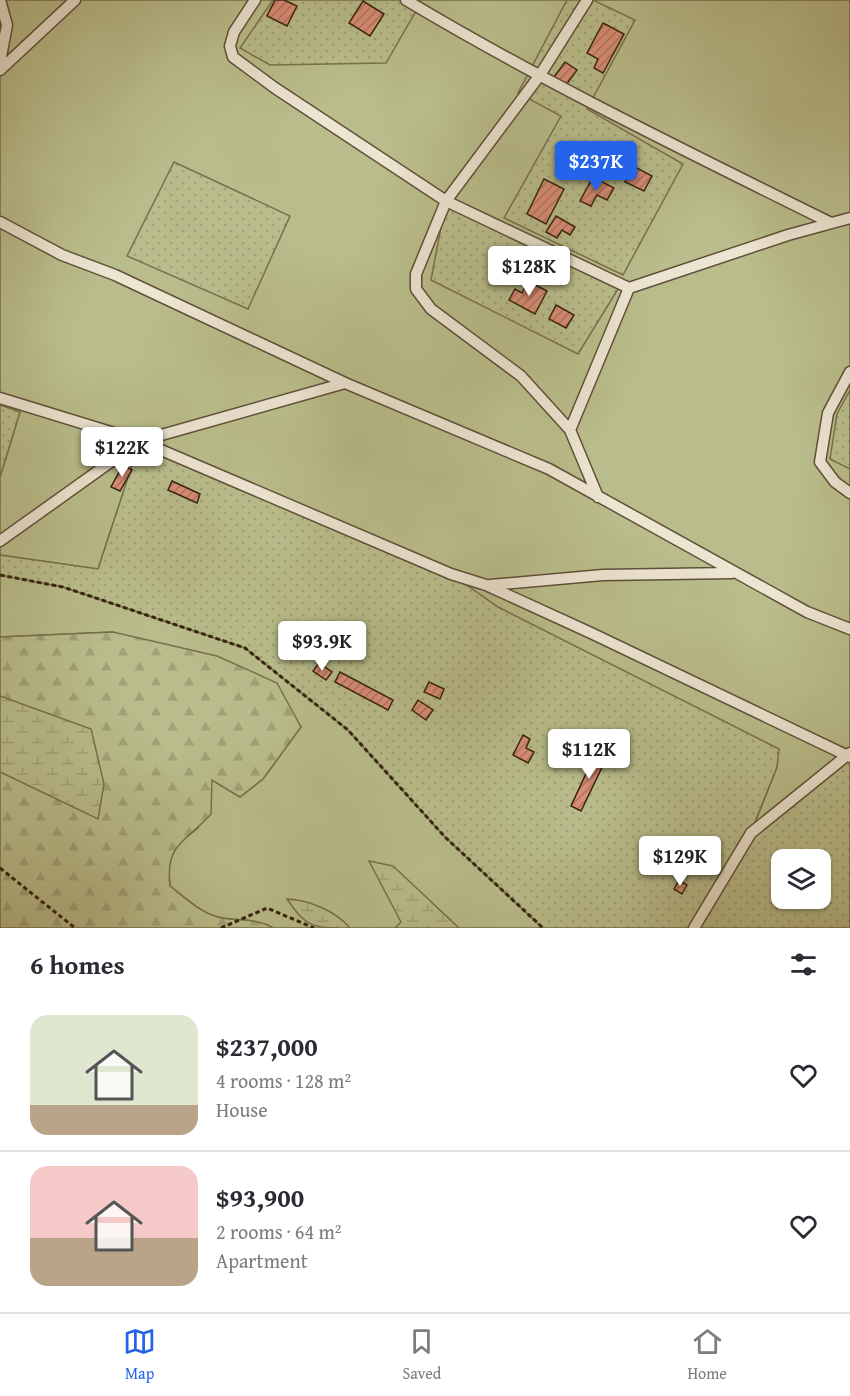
<!DOCTYPE html>
<html lang="en">
<head>
<meta charset="utf-8">
<style>
  body { margin:0; font-family:"Gentium Book Plus",serif; background:#f7f7f7; color:#2b2b33; height:100vh; display:flex; flex-direction:column; font-size:22px; white-space:nowrap }
  * { box-sizing:border-box; margin:0 }
  p { font-size:20px; color:#7c7c81 }
  .icon { flex:none; width:33px; height:33px; fill:none; stroke:currentColor; stroke-width:2; stroke-linecap:round; stroke-linejoin:round }
  .map { position:relative; height:928px; overflow:hidden }
  .sheet { display:flex; flex-direction:column; background:#fff; flex:1 }
  .sheet>* { flex:none }
  .buttons { position:absolute; left:771px; top:849px; display:grid; gap:12px }
  .buttons a { display:grid; place-items:center; width:60px; height:60px; border-radius:12px; background:#fff; box-shadow:0 2px 4px #0004; font-size:30px }
  .price { position:absolute; translate:-50% -51px; padding:0 14px; border-radius:6px; background:#fff; color:#222; font-size:20px; line-height:39px; filter:drop-shadow(0 2px 3px #0008) }
  .price::after { content:''; position:absolute; left:50%; top:36px; width:18px; height:14px; margin-left:-9px; background:inherit; clip-path:polygon(0 0,100% 0,50% 100%) }
  .price.current { background:#2563eb; color:#fff }
  ul { padding:0; list-style:none }
  li { display:flex; align-items:center; gap:18px; height:150px; padding:0 30px }
  li+li { border-top:2px solid #e1e1e2 }
  li span { display:grid; place-items:center; flex:none; width:168px; height:120px; border-radius:18px; color:#555 }
  li>.icon { margin-inline-start:auto }
  span .icon { width:72px; height:72px; fill:#fffc; stroke-width:1 }
  li b { font-size:26px }
  h2 { display:flex; justify-content:space-between; align-items:center; height:72px; padding:0 30px; font-size:26px }
  .tabs { display:flex; justify-content:space-around; align-items:center; height:84px; border-top:2px solid #e1e1e2; background:#fff; font-size:16px; color:#7c7c81 }
  .tabs a { display:grid; justify-items:center; gap:3px }
  .tabs .current { color:#2563eb }
  .map>svg:first-child { display:block }
</style>
</head>
<body>
<div class="map">
<svg width="850" height="928" viewBox="0 0 850 928">
  <defs>
    <pattern id="forest-firs" width="22" height="20" patternUnits="userSpaceOnUse" patternTransform="scale(1.5)"><rect width="22" height="20" fill="#b9bd8b"/><path d="M5 1l3.5 6h-7zM16 11l3.5 6h-7z" fill="#a0a277"/></pattern>
    <pattern id="wetland-marsh" width="20" height="14" patternUnits="userSpaceOnUse" patternTransform="scale(1.5)"><rect width="20" height="14" fill="#b9bd8b"/><path d="M1 5h8M5 5V1M11 12h8M15 12V8" fill="none" stroke="#a0a277"/></pattern>
    <pattern id="garden-dots" width="8" height="8" patternUnits="userSpaceOnUse" patternTransform="scale(1.5)"><rect width="8" height="8" fill="#b9bd8b"/><path d="M2 2h.1M6 6h.1" fill="none" stroke="#a0a277" stroke-width="1.8" stroke-linecap="round"/></pattern>
    <pattern id="building-hatch" width="6" height="6" patternUnits="userSpaceOnUse" patternTransform="scale(1.5)"><rect width="6" height="6" fill="#da8e76"/><path d="M-1 1l2-2M0 6l6-6M5 7l2-2" fill="none" stroke="#b2745f"/></pattern>
  </defs>
  <rect width="100%" height="100%" fill="#e2d7b9"/>
  <filter id="stains"><feTurbulence type="fractalNoise" baseFrequency=".00333" numOctaves="4"/><feColorMatrix values="0 0 0 0 .2 0 0 0 0 .09 0 0 0 0 .02 0 0 0 .5 -.17"/></filter>
  <radialGradient id="worn" r=".72"><stop offset=".6" stop-color="#630" stop-opacity="0"/><stop offset="1" stop-color="#630" stop-opacity=".3"/></radialGradient>
  <path fill="#b9bd8b" stroke="#78704c" stroke-width="1.5" d="M0,0H850V757L751,833L777,767L498,607L450,574L140,442L98,569L0,555V477L20,412L0,405Z
    M0,575L63,587L245,648L348,730L445,837L543,928H273C255,917 237,922 218,917C201,913 184,897 170,886L168,865L178,844L198,828L212,780L240,797L263,779L301,727L113,632L0,637Z"/>
  <path fill="url(#forest-firs)" stroke="#78704c" stroke-width="1.5" d="M113,632L217,656L277,683L301,727L263,779L240,797L212,780L211,814C186,842 165,843 170,886C184,897 201,913 218,917C237,922 255,917 273,928H0V637Z"/>
  <path fill="url(#wetland-marsh)" stroke="#78704c" stroke-width="1.5" d="M0,696L91,729L104,784L98,819L0,772Z
    M369,861L393,866L459,928H395L401,922Z
    M287,899C309,900 336,911 350,928C312,928 307,928 287,899Z"/>
  <path fill="url(#garden-dots)" stroke="#78704c" stroke-width="1.5" fill-rule="evenodd" d="M273,0H412L420,4L386,63L270,65L240,48Z
    M567,0H593L635,20L587,109L683,164L623,275L504,218L561,116L518,93Z
    M174,162L290,216L248,309L127,256Z
    M445,206L618,289L578,354L431,280Z
    M850,390V469L830,459L837,414Z
    M0,405L20,412L0,477Z
    M140,441L451,574L498,607L779,749L777,767L751,832L850,757V928H543L445,837L348,730L245,648L63,587L0,575V555L98,569ZM782,860H820V898H782Z"/>
  <path fill="url(#building-hatch)" stroke="#36220e" stroke-width="1.5" d="M275,0H284L297,6L287,26L267,16Z
    M363,1L384,14L370,36L349,23Z
    M603,23L624,34L603,73L594,68L598,59L587,53Z
    M565,62L577,70L566,85L554,77Z
    M633,166L652,176L644,191L625,182Z
    M593,177L614,188L607,200L597,195L591,206L580,201Z
    M544,179L564,189L546,224L527,214Z
    M556,216L575,227L570,235L562,230L557,238L546,232Z
    M528,281L547,291L535,314L509,300L515,289L522,293Z
    M556,305L574,315L566,328L549,319Z
    M123,465L132,470L120,491L111,487Z
    M172,481L200,494L197,503L168,490Z
    M319,663L332,672L326,680L313,671Z
    M340,672L393,700L388,710L335,682Z
    M429,682L444,689L440,699L424,692Z
    M418,700L433,710L426,720L412,710Z
    M523,735L530,739L526,748L534,752L528,763L513,755Z
    M597,750L608,755L581,811L571,806Z
    M679,880L687,885L682,894L674,889Z"/>
  <g fill="none" stroke-linecap="round" stroke-linejoin="round">
    <g stroke="#614f39" stroke-width="13">
      <path id="service" d="M255,0L234,32L230,46L233,57L275,88L446,201L629,288L788,235L850,218
        M406,0C543,82 688,152 831,223
        M587,0L540,75L446,201L416,274V289L431,309L521,376L570,430L598,497
        M0,62L7,25L0,0
        M0,70L75,0
        M0,222L62,255L115,275L345,383L549,469L807,612L850,629
        M850,372L828,413L820,462L835,482L850,493
        M0,398L140,441L451,574L486,585L591,633L850,757
        M570,430L629,288
        M0,541L140,441L345,383
        M490,585L603,575L732,573
        M694,928L751,833L850,753"/>
    </g>
    <path stroke="#36220e" stroke-width="3" stroke-dasharray="4.5 3" stroke-linecap="butt" d="M0,575L63,587L245,648L348,730L445,837L543,928
      M0,868L75,928
      M221,928L267,908L314,928"/>
    <use href="#service" stroke="#ece5d2" stroke-width="10"/>
  </g>
  <rect width="100%" height="100%" filter="url(#stains)"/>
  <rect width="100%" height="100%" fill="url(#worn)"/>
</svg>
<div class="buttons">
<a><svg class="icon" aria-label="layers" viewBox="0 0 24 24"><path d="M12 4l9 5-9 5-9-5zM3 14l9 5 9-5"/></svg></a>
</div>
<b class="price current" style="left:596px;top:192px">$237K</b>
<b class="price" style="left:529px;top:297px">$128K</b>
<b class="price" style="left:122px;top:478px">$122K</b>
<b class="price" style="left:322px;top:672px">$93.9K</b>
<b class="price" style="left:589px;top:780px">$112K</b>
<b class="price" style="left:680px;top:887px">$129K</b>
</div>
<section class="sheet">
<h2>6 homes<svg class="icon" aria-label="filters" viewBox="0 0 24 24"><path d="M4 7h16M4 17h16"/><circle cx="9" cy="7" r="2"/><circle cx="15" cy="17" r="2"/></svg></h2>
<ul>
<li><span style="background:linear-gradient(#dfe7d0 75%,#b9a48a 0)"><svg class="icon" aria-label="home" viewBox="0 0 24 24"><path d="M3 11l9-7 9 7M6 9v11h12V9"/></svg></span><div><b>$237,000</b><p>4 rooms · 128 m²</p><p>House</p></div><svg class="icon" aria-label="heart" viewBox="0 0 24 24"><path d="M12 20l-8-8c-3-5 5-10 8-4 3-6 11-1 8 4z"/></svg></li>
<li><span style="background:linear-gradient(#f6c9c9 60%,#b9a48a 0)"><svg class="icon" aria-label="home" viewBox="0 0 24 24"><path d="M3 11l9-7 9 7M6 9v11h12V9"/></svg></span><div><b>$93,900</b><p>2 rooms · 64 m²</p><p>Apartment</p></div><svg class="icon" aria-label="heart" viewBox="0 0 24 24"><path d="M12 20l-8-8c-3-5 5-10 8-4 3-6 11-1 8 4z"/></svg></li>
</ul>
</section>
<nav class="tabs">
<a class="current"><svg class="icon" aria-label="map" viewBox="0 0 24 24"><path d="M3 6l6-2 6 2 6-2v14l-6 2-6-2-6 2zM9 4v14M15 6v14"/></svg>Map</a>
<a><svg class="icon" aria-label="saved" viewBox="0 0 24 24"><path d="M7 4h10v16l-5-4-5 4z"/></svg>Saved</a>
<a><svg class="icon" aria-label="home" viewBox="0 0 24 24"><path d="M3 11l9-7 9 7M6 9v11h12V9"/></svg>Home</a>
</nav>
</body>
</html>
